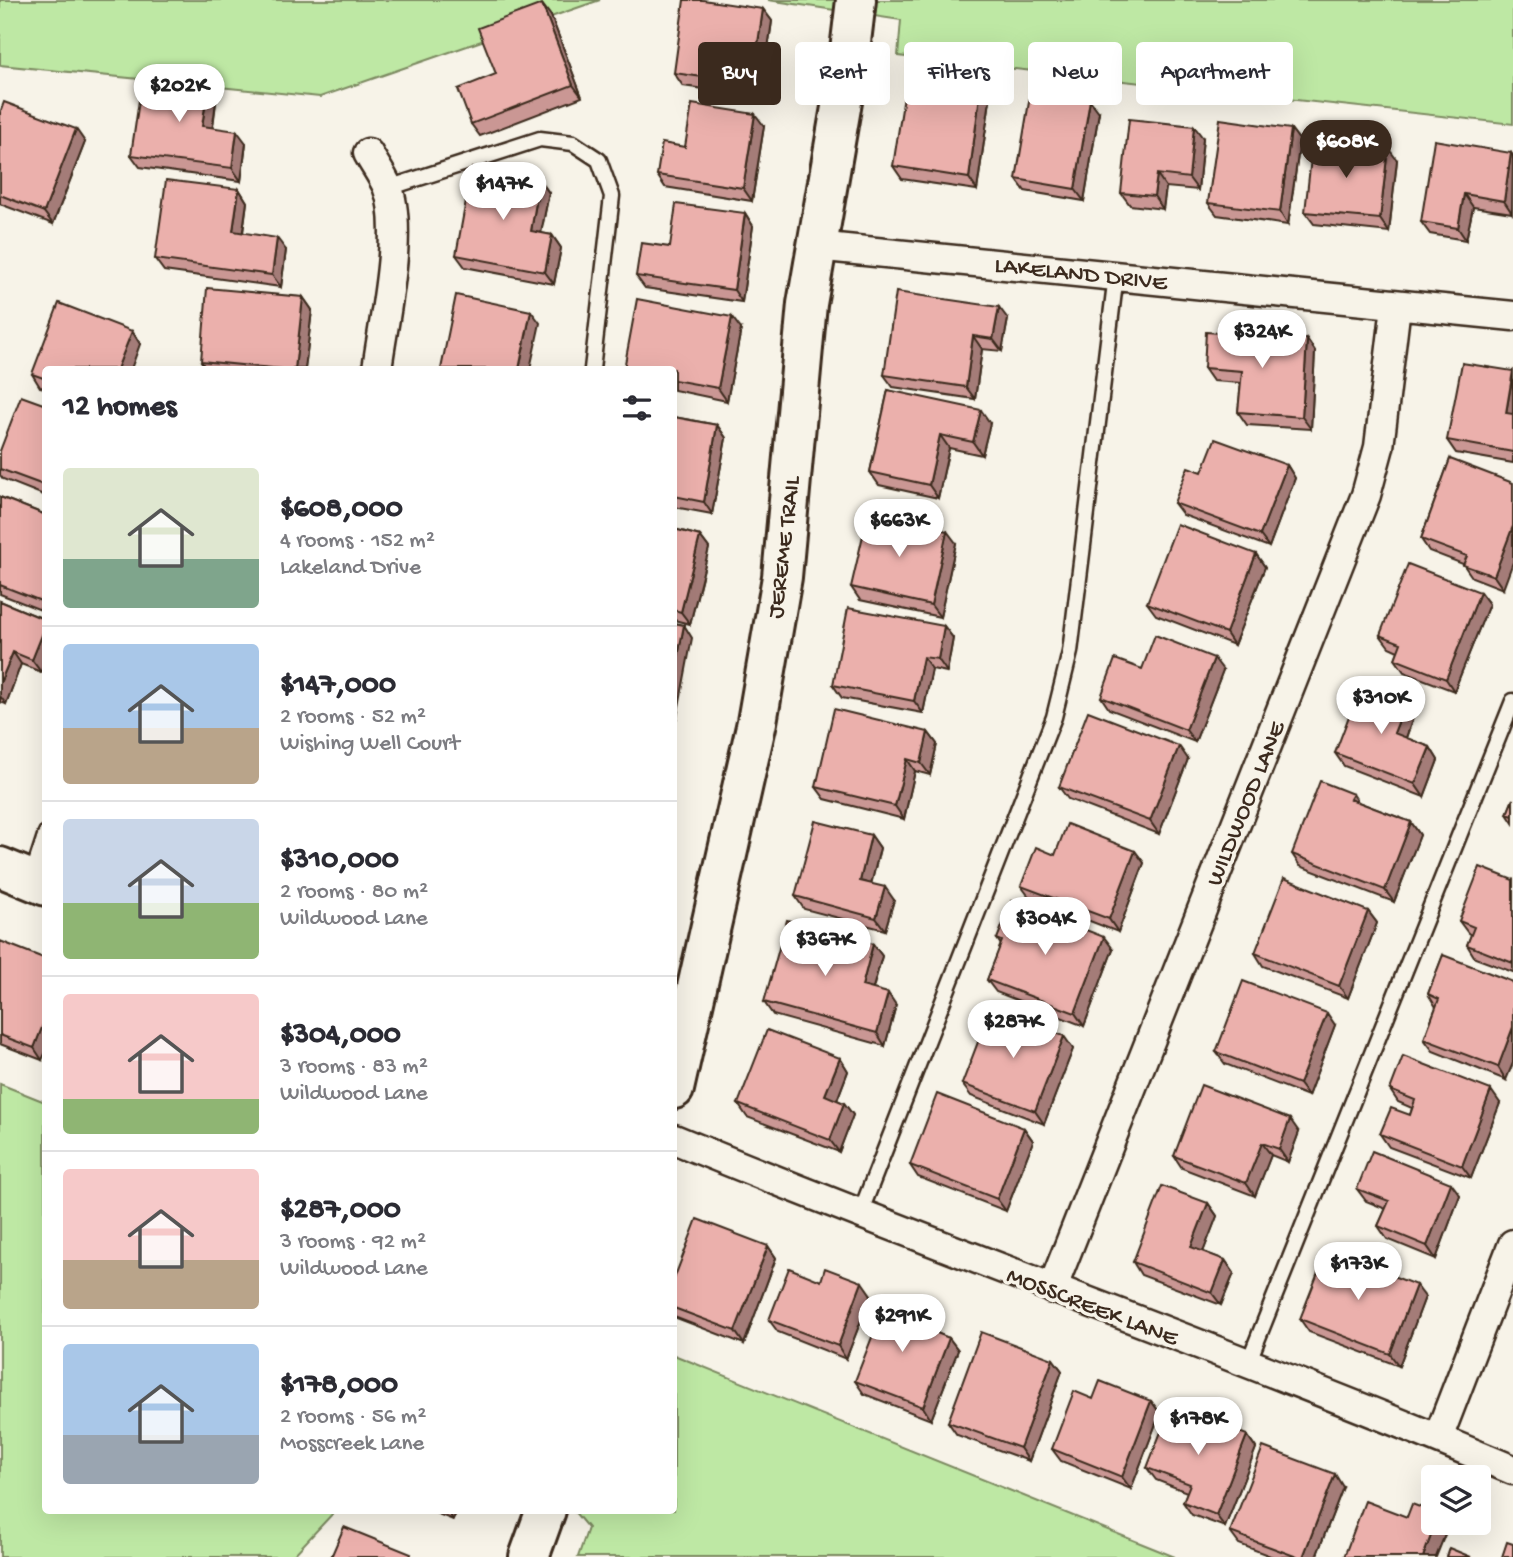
<!DOCTYPE html>
<html lang="en">
<head>
<meta charset="utf-8">
<style>
  body { margin:0; font-family:"Gochi Hand",sans-serif; background:#f7f7f7; color:#2b2b33; height:100vh; display:flex; flex-direction:column; font-size:26px; white-space:nowrap }
  * { box-sizing:border-box; margin:0 }
  p { font-size:23px; color:#7c7c81 }
  .icon { flex:none; width:38px; height:38px; fill:none; stroke:currentColor; stroke-width:2; stroke-linecap:round; stroke-linejoin:round }
  .map { position:relative; flex:1; overflow:hidden }
  .drawer { position:absolute; left:42px; top:366px; width:635px; height:1148px; display:flex; flex-direction:column; background:#fff; border-radius:7px; box-shadow:0 7px 28px #0002 }
  .drawer>* { flex:none }
  .top-card { position:absolute; left:698px; top:42px; width:665px; height:63px; display:flex; gap:14px }
  .fabs { position:absolute; left:1421px; top:1465px; display:grid; gap:14px }
  .fabs a { display:grid; place-items:center; width:70px; height:70px; border-radius:7px; background:#fff; box-shadow:0 7px 28px #0002; font-size:35px }
  .price { position:absolute; translate:-50% -60px; padding:0 16px; border-radius:24px; background:#fff; color:#222; font-size:23px; line-height:46px; filter:drop-shadow(0 2px 4px #0008) }
  .price::after { content:''; position:absolute; left:50%; top:42px; width:21px; height:16px; margin-left:-10px; background:inherit; clip-path:polygon(0 0,100% 0,50% 100%) }
  .price.current { background:#3b2a1e; color:#fff }
  ul { padding:0; list-style:none }
  li { display:flex; align-items:center; gap:21px; height:175px; padding:0 21px }
  li+li { border-top:2px solid #e1e1e2 }
  li span { display:grid; place-items:center; flex:none; width:196px; height:140px; border-radius:7px; color:#555 }
  li>.icon { margin-inline-start:auto }
  span .icon { width:84px; height:84px; fill:#fffc; stroke-width:1 }
  li b { font-size:30px }
  h2 { display:flex; justify-content:space-between; align-items:center; height:84px; padding:0 21px; font-size:30px }
  .chip { padding:0 24px; border-radius:7px; background:#fff; box-shadow:0 7px 28px #0002; font-size:24px; line-height:63px }
  .chip.current { background:#3b2a1e; color:#fff }
  .map>svg:first-child { display:block }
</style>
</head>
<body>
<div class="map">
<svg width="1513" height="1557" viewBox="0 0 1513 1557">
  <rect width="100%" height="100%" fill="#f7f3e8"/>
  <filter id="ink" filterUnits="userSpaceOnUse"><feTurbulence type="fractalNoise" baseFrequency=".0143" numOctaves="2"/><feDisplacementMap in="SourceGraphic" scale="14" xChannelSelector="R" yChannelSelector="G"/><feConvolveMatrix kernelMatrix="1 2 1 2 8 2 1 2 1" color-interpolation-filters="sRGB"/></filter>
  <g filter="url(#ink)">
    <path fill="#bee8a4" stroke="#7c8961" stroke-width="2" d="M0,0H600L320,97L0,65Z
      M768,0H1513V124L898,56L901,20Z
      M0,1084L45,1102L46,1510H336L292,1557H0Z
      M674,1355L1175,1557H578L588,1528L573,1510H674Z"/>
    <g fill="none" stroke-linecap="round" stroke-linejoin="round">
      <g stroke="#3b2a1e" stroke-width="19">
        <path id="lane" d="M388,188L540,139L573,143L599,160L612,196L592,369
          M31,879L46,833
          M859,1216L1054,717L1070,652L1116,275
          M1248,1363L1513,701"/>
      </g>
      <g stroke="#3b2a1e" stroke-width="33">
        <path id="street" d="M368,153C374,164 382,175 387,186C405,229 383,322 377,369
          M816,246L1513,316
          M674,1139C952,1254 1236,1353 1513,1470
          M1052,1289L1366,495L1379,447L1396,306
          M1438,1438L1513,1244"/>
      </g>
      <g stroke="#3b2a1e" stroke-width="44">
        <path id="secondary" d="M0,867L46,886
          M674,1089L757,722L782,577L807,304L848,67L856,0
          M529,1557L546,1510"/>
      </g>
      <use href="#lane" stroke="#f7f3e8" stroke-width="14"/>
      <use href="#street" stroke="#f7f3e8" stroke-width="28"/>
      <use href="#secondary" stroke="#f7f3e8" stroke-width="38"/>
    </g>
    <path fill="#ca9794" stroke="#3b2a1e" stroke-width="2" d="M763,9L772,21L761,97L683,86L674,73Z
      M551,16L582,97L480,136L471,124L496,74Z
      M217,94L213,127L246,143L241,181L140,167L131,155Z
      M990,100L977,190L902,179L893,166Z
      M1099,112L1084,201L1025,191L1016,179Z
      M0,113L85,142L53,224L0,204Z
      M764,126L752,201L665,187L657,175L685,147Z
      M1291,129L1300,141L1288,225L1217,215L1208,203Z
      M1203,138L1198,190L1166,187L1163,209L1130,205L1121,193Z
      M1511,153L1512,213L1473,207L1466,240L1430,234L1421,222Z
      M1397,160L1389,232L1314,224L1305,212Z
      M540,180L549,193L541,233L552,235L561,248L554,284L465,267L456,255Z
      M239,189L247,202L243,233L286,250L281,287L164,271L155,259Z
      M745,213L753,226L742,302L645,288L636,276L670,247Z
      M303,297L312,310L305,369H206L201,361Z
      M1008,319L1002,351L982,349L975,399L893,387L884,375Z
      M741,329L727,401L674,390V369Z
      M132,331L140,344L46,369V388L40,387L32,374Z
      M1307,339L1315,351L1311,429L1247,425L1238,412L1241,383L1213,381L1204,368Z
      M1513,371V463L1456,453L1447,440Z
      M888,390L990,423L982,455L949,448L938,498L879,485L870,472Z
      M46,405V496L3,479L0,475V451Z
      M674,417L717,425L726,438L712,514L674,507Z
      M1450,459L1503,589L1472,577L1463,564L1429,551L1421,539Z
      M1287,465L1295,478L1269,547L1183,515L1174,503L1202,472Z
      M0,497L46,515V612L0,594Z
      M674,529L700,536L709,548L690,624L674,620Z
      M956,543L940,617L860,600L851,587Z
      M1256,554L1265,567L1234,645L1156,615L1147,603Z
      M1480,592L1489,604L1454,691L1404,672L1395,659L1398,651L1389,647L1380,635Z
      M0,601L46,620V660L41,672L21,664L6,704L0,702Z
      M944,626L953,638L947,672L932,669L923,713L842,698L833,685Z
      M1142,669L1223,670L1195,742L1109,709L1101,697Z
      M1415,712L1406,738L1430,747L1438,760L1424,797L1344,766L1335,753Z
      M928,732L937,744L930,775L915,771L904,819L825,799L816,787Z
      M1188,759L1159,834L1068,799L1059,787Z
      M1513,799V823L1507,814Z
      M1358,802L1411,822L1420,835L1394,902L1300,866L1292,854Z
      M871,835L880,848L871,884L894,900L885,930L804,909L795,896Z
      M1135,851L1144,863L1118,932L1030,898L1021,886L1055,855Z
      M1513,880V972L1475,958L1467,945L1471,935L1468,933L1459,921Z
      M1368,911L1377,923L1348,998L1263,966L1255,953Z
      M997,939L1113,949L1084,1026L996,992L987,980L1001,945Z
      M0,941L42,1060L0,1044Z
      M873,944L882,956L873,989L896,1005L885,1046L773,1015L764,1002Z
      M1443,955L1506,1080L1433,1051L1424,1039L1436,1007L1428,994Z
      M1335,1025L1308,1096L1225,1064L1216,1052Z
      M1073,1049L1044,1124L971,1096L962,1084Z
      M840,1058L848,1071L837,1100L844,1103L853,1115L839,1152L747,1117L738,1104Z
      M1390,1090L1500,1103L1471,1178L1389,1147L1380,1134L1410,1115L1412,1108L1398,1102Z
      M1024,1128L1033,1141L1006,1211L918,1177L910,1165Z
      M1299,1132L1288,1162L1271,1155L1255,1196L1182,1168L1174,1156Z
      M1357,1189L1460,1195L1436,1259L1387,1239L1378,1226L1386,1209L1366,1201Z
      M1208,1203L1217,1216L1203,1252L1225,1260L1234,1273L1221,1305L1141,1275L1133,1262Z
      M768,1246L776,1258L744,1344L674,1317V1308Z
      M821,1281L871,1295L846,1359L778,1332L769,1320Z
      M1425,1297L1399,1366L1309,1332L1300,1319Z
      M929,1321L926,1329L949,1338L958,1350L931,1420L864,1394L855,1381Z
      M1053,1359L1062,1371L1029,1461L957,1435L948,1422Z
      M1093,1399L1151,1401L1160,1413L1131,1489L1061,1461L1052,1449Z
      M1247,1435L1256,1448L1225,1527L1192,1515L1183,1502L1187,1492L1156,1480L1147,1468Z
      M1343,1487L1316,1557H1273L1239,1544L1230,1532Z
      M428,1510H457L453,1520Z"/>
    <path fill="#a47b78" stroke="#3b2a1e" stroke-width="2" d="M542,4L551,16L582,97L573,85Z
      M763,9L772,21L761,97L752,84Z
      M209,81L217,94L211,139L202,126Z
      M981,88L990,100L977,190L969,178Z
      M1090,100L1099,112L1084,201L1075,189Z
      M755,114L764,126L752,201L743,188Z
      M1194,126L1203,138L1198,190L1189,178Z
      M76,129L85,142L53,224L44,212Z
      M1291,129L1300,141L1288,225L1280,212Z
      M237,131L246,143L241,181L232,168Z
      M1388,148L1397,160L1389,232L1380,219Z
      M1511,153L1513,155L1512,213L1504,201Z
      M1157,174L1166,187L1163,209L1154,196Z
      M540,180L549,193L539,243L531,231Z
      M239,189L247,202L241,244L233,231Z
      M1464,194L1473,207L1466,240L1458,228Z
      M745,213L753,226L742,302L734,290Z
      M552,235L561,248L554,284L545,272Z
      M277,238L286,250L281,287L272,275Z
      M303,297L312,310L305,369H295Z
      M999,307L1008,319L1002,351L993,339Z
      M531,311L540,323L530,369H519Z
      M732,317L741,329L727,401L718,388Z
      M132,331L140,344L131,369H117Z
      M973,336L982,349L975,399L966,387Z
      M1307,339L1315,351L1311,429L1302,417Z
      M1513,374V423L1506,413Z
      M981,410L990,423L982,455L973,442Z
      M717,425L726,438L712,514L704,502Z
      M940,435L949,448L938,498L929,485Z
      M1287,465L1295,478L1269,547L1260,535Z
      M1513,526V562L1503,589L1494,576Z
      M947,531L956,543L940,617L931,605Z
      M700,536L709,548L690,624L681,612Z
      M1256,554L1265,567L1234,645L1226,633Z
      M1480,592L1489,604L1454,691L1446,679Z
      M46,625V660L41,672L32,660Z
      M684,625L692,638L677,717L674,712V677Z
      M944,626L953,638L947,672L938,659Z
      M13,652L21,664L6,704L0,696V683Z
      M923,657L932,669L923,713L914,701Z
      M1214,658L1223,670L1195,742L1186,730Z
      M1407,700L1415,712L1403,746L1394,733Z
      M928,732L937,744L930,775L921,763Z
      M1179,746L1188,759L1159,834L1150,821Z
      M1430,747L1438,760L1424,797L1415,784Z
      M907,759L915,771L904,819L895,806Z
      M1353,794L1361,806L1350,799Z
      M1411,822L1420,835L1394,902L1385,890Z
      M871,835L880,848L869,893L860,881Z
      M1135,851L1144,863L1118,932L1109,919Z
      M885,887L894,900L885,930L876,918Z
      M1368,911L1377,923L1348,998L1339,986Z
      M1104,937L1113,949L1084,1026L1075,1013Z
      M873,944L882,956L870,998L862,986Z
      M888,993L896,1005L885,1046L877,1033Z
      M1327,1013L1335,1025L1308,1096L1299,1084Z
      M46,1017V1052L42,1060L34,1048Z
      M1513,1027V1063L1506,1080L1498,1067Z
      M1064,1036L1073,1049L1044,1124L1035,1111Z
      M840,1058L848,1071L834,1108L825,1095Z
      M1491,1090L1500,1103L1471,1178L1462,1166Z
      M844,1103L853,1115L839,1152L830,1140Z
      M1290,1119L1299,1132L1288,1162L1279,1149Z
      M1024,1128L1033,1141L1006,1211L997,1199Z
      M1262,1143L1271,1155L1255,1196L1246,1183Z
      M1451,1183L1460,1195L1436,1259L1427,1246Z
      M1208,1203L1217,1216L1200,1260L1191,1247Z
      M768,1246L776,1258L744,1344L735,1331Z
      M1225,1260L1234,1273L1221,1305L1212,1293Z
      M862,1282L871,1295L846,1359L838,1346Z
      M1416,1285L1425,1297L1399,1366L1390,1354Z
      M921,1308L929,1321L923,1337L915,1324Z
      M949,1338L958,1350L931,1420L923,1407Z
      M1053,1359L1062,1371L1029,1461L1020,1448Z
      M1151,1401L1160,1413L1131,1489L1122,1477Z
      M1247,1435L1256,1448L1225,1527L1216,1515Z
      M1335,1474L1343,1487L1316,1557H1303Z
      M447,1510H457L453,1520Z
      M1436,1522H1445L1448,1527L1436,1557H1423Z"/>
    <path fill="#ebb0ac" stroke="#3b2a1e" stroke-width="2" d="M684,0H703L763,9L752,84L674,73Z
      M542,4L573,85L471,124L458,89L496,74L478,28Z
      M143,73L209,81L202,126L237,131L232,168L131,155Z
      M907,77L981,88L969,178L893,166Z
      M1031,90L1090,100L1075,189L1016,179Z
      M4,102L76,129L44,212L0,195V113Z
      M692,104L755,114L743,188L657,175L662,143L685,147Z
      M1129,119L1194,126L1189,178L1157,174L1154,196L1121,193Z
      M1220,119L1291,129L1280,212L1208,203Z
      M1313,140L1388,148L1380,219L1305,212Z
      M1434,140L1511,153L1504,201L1464,194L1458,228L1421,222Z
      M472,168L540,180L531,231L552,235L545,272L456,255Z
      M166,180L239,189L233,231L277,238L272,275L155,259Z
      M676,204L745,213L734,290L636,276L641,243L670,247Z
      M207,288L303,297L295,369H283L201,361Z
      M896,292L999,307L993,339L973,336L966,387L884,375Z
      M456,295L531,311L519,369H441Z
      M637,299L732,317L718,388L674,380V369H624Z
      M59,303L132,331L117,369H46V379L32,374Z
      M1206,332L1307,339L1302,417L1238,412L1242,371L1204,368Z
      M1462,363L1513,371L1506,413L1513,414V452L1447,440Z
      M888,390L981,410L973,442L940,435L929,485L870,472Z
      M21,396L46,405V486L0,469V451Z
      M674,417L717,425L704,502L674,496Z
      M1215,439L1287,465L1260,535L1174,503L1188,467L1202,472Z
      M1450,459L1513,483V526L1494,576L1463,565L1467,556L1421,539Z
      M0,497L46,515V603L0,585Z
      M868,514L947,531L931,605L851,587Z
      M1177,524L1256,554L1226,633L1147,603Z
      M674,529L700,536L681,612L674,610Z
      M1408,564L1480,592L1446,679L1395,659L1401,643L1380,635Z
      M0,601L46,620V625L32,660L13,652L0,683Z
      M848,608L944,626L938,659L923,657L914,701L833,685Z
      M674,623L684,625L674,677Z
      M1155,635L1214,658L1186,730L1101,697L1115,659L1142,669Z
      M1362,682L1407,700L1394,733L1430,747L1415,784L1335,753Z
      M834,709L928,732L921,763L907,759L895,806L816,787Z
      M1088,711L1179,746L1150,821L1059,787Z
      M1320,781L1353,794L1350,799L1411,822L1385,890L1292,854Z
      M1513,799V816L1507,814Z
      M815,821L871,835L860,881L885,887L876,918L795,896Z
      M1067,824L1135,851L1109,919L1021,886L1036,847L1055,855Z
      M1480,867L1513,880V963L1467,945L1474,927L1459,921Z
      M1284,878L1368,911L1339,986L1255,953Z
      M1012,901L1104,937L1075,1013L987,980L1002,941L997,939Z
      M787,920L873,944L862,986L888,993L877,1033L764,1002Z
      M0,941L46,959V1017L34,1048L0,1035Z
      M1443,955L1513,982V1027L1498,1067L1424,1039L1439,999L1428,994Z
      M1243,981L1327,1013L1299,1084L1216,1052Z
      M991,1008L1064,1036L1035,1111L962,1084Z
      M767,1030L840,1058L825,1095L844,1103L830,1140L738,1104Z
      M1403,1056L1491,1090L1462,1166L1380,1134L1391,1108L1410,1115L1415,1100L1390,1090Z
      M1201,1085L1290,1119L1279,1149L1262,1143L1246,1183L1174,1156Z
      M937,1094L1024,1128L997,1199L910,1165Z
      M1372,1151L1451,1183L1427,1246L1378,1226L1389,1201L1357,1189Z
      M1162,1186L1208,1203L1191,1247L1225,1260L1212,1293L1133,1262Z
      M697,1219L768,1246L735,1331L674,1308V1279Z
      M1327,1250L1416,1285L1390,1354L1300,1319Z
      M789,1268L821,1281L825,1268L862,1282L838,1346L769,1320Z
      M888,1296L921,1308L915,1324L949,1338L923,1407L855,1381Z
      M981,1332L1053,1359L1020,1448L948,1422Z
      M1100,1381L1151,1401L1122,1477L1052,1449L1074,1391L1093,1399Z
      M1171,1406L1247,1435L1216,1515L1183,1502L1190,1484L1147,1468Z
      M1263,1447L1335,1474L1303,1557H1297L1230,1532Z
      M1365,1501L1407,1517L1412,1504L1433,1512V1522H1436L1423,1557H1344Z
      M344,1527L411,1554L410,1557H331Z
      M1507,1542L1513,1544V1557H1502Z
      M1449,1548L1471,1557H1446Z"/>
  </g>
  <g text-anchor="middle" stroke-width="7" stroke-linejoin="round" paint-order="stroke">
    <g font-size="24" fill="#3b2a1e" stroke="#f7f3e8">
      <text transform="translate(1081 272) rotate(6)" y="8">LAKELAND DRIVE</text>
      <text transform="translate(782 547) rotate(-83)" y="8">JEREME TRAIL</text>
      <text transform="translate(1244 803) rotate(-68)" y="8">WILDWOOD LANE</text>
      <text transform="translate(1093 1305) rotate(21)" y="8">MOSSCREEK LANE</text>
    </g>
  </g>
</svg>
<div class="fabs">
<a><svg class="icon" aria-label="layers" viewBox="0 0 24 24"><path d="M12 4l9 5-9 5-9-5zM3 14l9 5 9-5"/></svg></a>
</div>
<b class="price" style="left:179px;top:124px">$202K</b>
<b class="price current" style="left:1346px;top:180px">$608K</b>
<b class="price" style="left:503px;top:222px">$147K</b>
<b class="price" style="left:1262px;top:370px">$324K</b>
<b class="price" style="left:899px;top:559px">$663K</b>
<b class="price" style="left:1381px;top:736px">$310K</b>
<b class="price" style="left:1045px;top:957px">$304K</b>
<b class="price" style="left:825px;top:978px">$367K</b>
<b class="price" style="left:1013px;top:1060px">$287K</b>
<b class="price" style="left:1358px;top:1302px">$173K</b>
<b class="price" style="left:902px;top:1354px">$291K</b>
<b class="price" style="left:1198px;top:1457px">$178K</b>
<div class="top-card">
<a class="chip current">Buy</a>
<a class="chip">Rent</a>
<a class="chip">Filters</a>
<a class="chip">New</a>
<a class="chip">Apartment</a>
</div>
<section class="drawer">
<h2>12 homes<svg class="icon" aria-label="filters" viewBox="0 0 24 24"><path d="M4 7h16M4 17h16"/><circle cx="9" cy="7" r="2"/><circle cx="15" cy="17" r="2"/></svg></h2>
<ul>
<li><span style="background:linear-gradient(#dfe7d0 65%,#7fa58c 0)"><svg class="icon" aria-label="home" viewBox="0 0 24 24"><path d="M3 11l9-7 9 7M6 9v11h12V9"/></svg></span><div><b>$608,000</b><p>4 rooms · 152 m²</p><p>Lakeland Drive</p></div></li>
<li><span style="background:linear-gradient(#a9c7e8 60%,#b9a48a 0)"><svg class="icon" aria-label="home" viewBox="0 0 24 24"><path d="M3 11l9-7 9 7M6 9v11h12V9"/></svg></span><div><b>$147,000</b><p>2 rooms · 52 m²</p><p>Wishing Well Court</p></div></li>
<li><span style="background:linear-gradient(#c9d6e8 60%,#8fb573 0)"><svg class="icon" aria-label="home" viewBox="0 0 24 24"><path d="M3 11l9-7 9 7M6 9v11h12V9"/></svg></span><div><b>$310,000</b><p>2 rooms · 80 m²</p><p>Wildwood Lane</p></div></li>
<li><span style="background:linear-gradient(#f6c9c9 75%,#8fb573 0)"><svg class="icon" aria-label="home" viewBox="0 0 24 24"><path d="M3 11l9-7 9 7M6 9v11h12V9"/></svg></span><div><b>$304,000</b><p>3 rooms · 83 m²</p><p>Wildwood Lane</p></div></li>
<li><span style="background:linear-gradient(#f6c9c9 65%,#b9a48a 0)"><svg class="icon" aria-label="home" viewBox="0 0 24 24"><path d="M3 11l9-7 9 7M6 9v11h12V9"/></svg></span><div><b>$287,000</b><p>3 rooms · 92 m²</p><p>Wildwood Lane</p></div></li>
<li><span style="background:linear-gradient(#a9c7e8 65%,#9aa5b1 0)"><svg class="icon" aria-label="home" viewBox="0 0 24 24"><path d="M3 11l9-7 9 7M6 9v11h12V9"/></svg></span><div><b>$178,000</b><p>2 rooms · 56 m²</p><p>Mosscreek Lane</p></div></li>
</ul>
</section>
</div>
</body>
</html>
